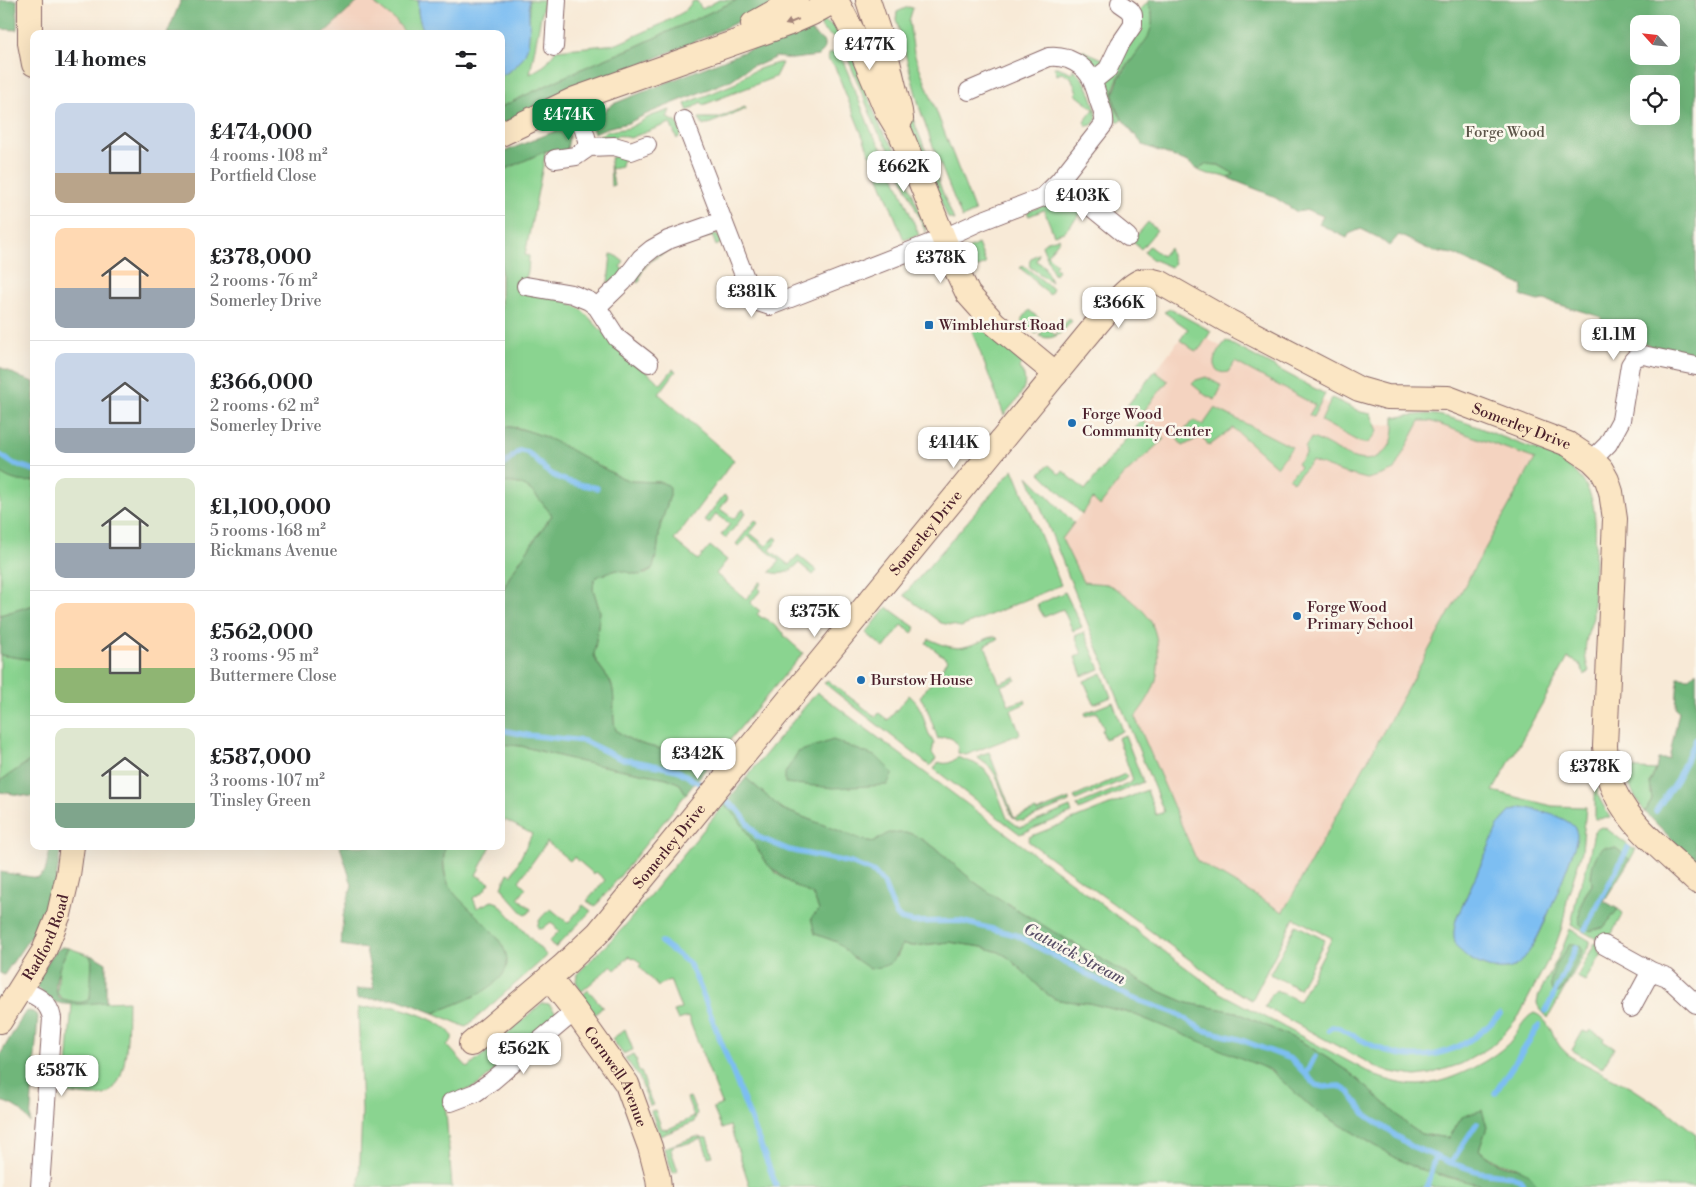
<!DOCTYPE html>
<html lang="en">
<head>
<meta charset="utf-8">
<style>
  body { margin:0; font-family:"Libre Bodoni",serif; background:#f6f6f6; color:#202124; height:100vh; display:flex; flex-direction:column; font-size:19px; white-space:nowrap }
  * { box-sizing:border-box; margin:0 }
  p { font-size:16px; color:#757577 }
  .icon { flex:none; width:28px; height:28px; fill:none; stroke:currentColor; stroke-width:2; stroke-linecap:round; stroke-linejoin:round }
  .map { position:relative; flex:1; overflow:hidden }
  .drawer { position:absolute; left:30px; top:30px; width:475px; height:820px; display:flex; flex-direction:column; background:#fff; border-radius:10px; box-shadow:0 5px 20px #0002 }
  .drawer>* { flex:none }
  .needle { width:32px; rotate:297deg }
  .buttons { position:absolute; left:1630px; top:15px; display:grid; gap:10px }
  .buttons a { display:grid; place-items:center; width:50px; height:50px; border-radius:10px; background:#fff; box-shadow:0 5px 20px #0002; font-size:25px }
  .price { position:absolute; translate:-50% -42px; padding:0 11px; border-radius:10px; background:#fff; color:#222; font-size:16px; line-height:32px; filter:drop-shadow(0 1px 2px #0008) }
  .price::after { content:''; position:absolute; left:50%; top:30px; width:15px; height:11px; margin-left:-8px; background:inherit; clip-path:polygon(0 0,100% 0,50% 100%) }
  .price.current { background:#0b8043; color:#fff }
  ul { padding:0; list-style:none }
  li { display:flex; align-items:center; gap:15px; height:125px; padding:0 25px }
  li+li { border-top:1px solid #e0e0e0 }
  li span { display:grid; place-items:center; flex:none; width:140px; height:100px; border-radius:10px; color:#555 }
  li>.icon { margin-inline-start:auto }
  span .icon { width:60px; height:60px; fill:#fffc; stroke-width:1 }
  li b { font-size:21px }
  h2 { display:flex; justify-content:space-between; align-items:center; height:60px; padding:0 25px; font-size:21px }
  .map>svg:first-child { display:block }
</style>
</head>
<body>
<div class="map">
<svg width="1696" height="1187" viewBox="0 0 1696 1187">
  <rect width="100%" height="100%" fill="#fbf7ec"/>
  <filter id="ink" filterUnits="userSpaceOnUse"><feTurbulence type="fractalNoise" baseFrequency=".02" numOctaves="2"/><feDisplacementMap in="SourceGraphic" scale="10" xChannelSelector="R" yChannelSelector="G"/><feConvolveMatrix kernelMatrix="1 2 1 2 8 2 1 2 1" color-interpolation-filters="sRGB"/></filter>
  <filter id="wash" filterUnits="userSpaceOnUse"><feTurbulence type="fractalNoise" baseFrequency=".0096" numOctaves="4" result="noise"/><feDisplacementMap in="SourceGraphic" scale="20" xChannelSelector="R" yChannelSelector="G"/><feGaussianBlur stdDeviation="1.12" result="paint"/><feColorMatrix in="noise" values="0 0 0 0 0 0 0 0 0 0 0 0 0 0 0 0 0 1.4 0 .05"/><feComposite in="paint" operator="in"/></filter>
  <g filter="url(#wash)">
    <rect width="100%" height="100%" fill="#f8ead7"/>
    <path fill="#f4d3c0" d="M360,0H370L396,21L406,34H323Z
      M1188,329L1371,426L1430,421L1535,459L1283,912L1197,861L1135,717L1152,693L1156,680L1158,663L1140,608L1127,596L1107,585L1083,582L1062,538L1093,499L1114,452L1141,420L1126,407Z"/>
    <path fill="#8ad490" stroke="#6a7a5e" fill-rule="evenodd" d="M370,0H418C417,12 419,23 426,34H406L396,21Z
      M529,0H544L530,74L545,65L556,50L617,44L662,24L685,11L693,1H697L702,9L719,0H737L637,46L579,70L501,107V76C535,58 528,33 529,0Z
      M1147,3C1170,40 1116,61 1113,94C1112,103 1118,113 1122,119L1119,123L1110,109L1103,85L1133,39L1141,31L1139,11Z
      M908,7L913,8L909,21L914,53L975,212L962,218L931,141L920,109L896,19L897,12Z
      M818,20C831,24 839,28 847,39L839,42L823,30Z
      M849,46L880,127L896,151L926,228V233L891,152L877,130L844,49Z
      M1065,48L1080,54L1082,50L1105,60L1100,68L1094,69L1060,49Z
      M837,51L840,53L871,131L886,156L919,235L904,240L835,67L828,60L829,54Z
      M778,63H782L775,77L703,105L701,102L688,111L685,104L736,83C746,72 764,67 778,63Z
      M1054,67H1058L1072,73L1073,69C1087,79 1095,102 1097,119L1092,125L1087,126L1084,122L1094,109L1075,94L1077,92L1071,77L1061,73L1057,75Z
      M900,68L916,127L954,220L948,218L911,129L896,73Z
      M745,107L746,109L703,126L699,118H718Z
      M670,110L667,118L677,122L682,134L677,139L670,123L630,138C615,131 610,142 597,139L596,137L608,131L629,128L651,116Z
      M546,151L525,255L529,256C528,269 530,275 520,286L519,292C540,296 563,297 581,309L616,346L661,384L673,369L676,371L659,394L734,460L674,540L698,560L710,546L727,560L716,574L746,599L760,582L762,583L758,588L761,590L750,603L760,611L757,614L762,618H765L784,633V636L803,653L709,765C682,746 641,753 616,730C611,716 616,700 612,686C608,674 597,666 594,655L600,612L593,589L594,580L598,576L617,570H622L635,574H646L650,571L653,567L657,553L660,527L670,495L660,482L631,481L620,477L543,436L519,428L501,426V171Z
      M616,155L625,158L621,163L622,167L611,169L614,185L611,186L610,162L611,158Z
      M1205,164L1218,165L1235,174L1228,178C1217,173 1211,177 1198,170Z
      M1061,195L1082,212L1064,232L1054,235L1044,210L1029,216L1027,212L1045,205Z
      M1148,222L1157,230L1141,249L1132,241Z
      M712,232L716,234L723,242L716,246L712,235L686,246L685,244C669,250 639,262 640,281L637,283V273L660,252Z
      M1058,238L1060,239L1047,255L1057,264L1054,267L1058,270L1054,275L1042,246L1045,242Z
      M978,244L986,264L974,269L966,250Z
      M1149,246L1162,256L1169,248L1174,264L1171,267L1152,259L1144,252Z
      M611,254L615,255L624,262L620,267L625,271L611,283H608Z
      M1038,254H1039L1036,261L1044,266L1051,282L1030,267C1028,260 1032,257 1038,254Z
      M1023,265L1053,289L1050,295L1035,283L1036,281L1020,268Z
      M1170,309L1211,331L1200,349L1196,351L1192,349L1180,340L1188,329L1164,312Z
      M1029,310L1041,320L1039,322L1043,325L1036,334L1021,321Z
      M1069,319L1072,321C1062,332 1055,342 1039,336L1046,327L1055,335Z
      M984,326L998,337L1023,363L1019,367C1034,386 1016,400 1004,415L972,331Z
      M1226,341L1325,394L1313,417L1309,415L1315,405L1235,362L1228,372C1224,373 1220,373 1217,370C1208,362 1221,347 1226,341Z
      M1155,371L1168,381L1139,417L1126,407Z
      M1206,377L1222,386L1215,400L1205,395L1192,384L1196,380Z
      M1332,398L1361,412L1371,414L1378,431C1371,439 1370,446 1359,442L1321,421Z
      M1215,408L1286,444L1292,447L1277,467L1233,428L1209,446L1202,436L1183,446L1177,439L1193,420L1203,425Z
      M1428,414C1456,416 1484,430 1510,440C1528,447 1547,453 1563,463C1598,484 1596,517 1595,553C1595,575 1593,596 1593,618C1586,637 1582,652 1589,671L1585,675L1580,664L1568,658L1493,791L1552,806L1586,807L1582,851L1568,896L1562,927L1555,947L1519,1016L1502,1036L1490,1047L1477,1055L1461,1064L1430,1074L1416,1076L1396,1073L1382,1070L1265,1007L1272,994L1276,990L1299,1001L1332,938L1294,918L1252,1000L1224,985L1028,841L1029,837L1147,790L1156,815L1164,812L1028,476L1074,523L1062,539L1083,582C1090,583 1099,583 1106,584C1121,589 1146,610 1152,624C1159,640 1160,664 1156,680C1152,694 1144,705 1135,717L1197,861L1283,912L1535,459L1430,421H1420L1394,470L1382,475L1367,479L1344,473L1312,461L1293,482L1289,478L1300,467L1297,463L1306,454L1305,448L1311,438C1333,443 1359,473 1383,453C1395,443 1394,431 1394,417ZM1510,812H1545L1575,828C1564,862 1549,928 1526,955C1521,960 1503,966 1495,969L1465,956L1456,920L1499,825Z
      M1141,420L1164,439L1123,476L1100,506L1093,499L1082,514L1040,473L1049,465L1059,474L1063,471L1085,490Z
      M1013,469L1061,585L961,627L941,623L904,595Z
      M0,472C9,480 22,482 34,481V605L0,615Z
      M513,482L530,488L552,515L511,574L501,594V483Z
      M724,495L728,498L720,509L734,519L743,509L746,513L726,538L721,535L730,524L716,514L709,524L704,520Z
      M755,520L758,523L750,533L766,546L775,537L778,539L770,550L789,565L798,555L817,571L813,575L799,563C790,572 783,576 770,572L780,561L748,536L739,546L736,544Z
      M1065,592L1082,627L1073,631L1063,609L1044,617L1037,605Z
      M887,607L916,628L912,633L902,625L884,648L866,633Z
      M1084,632L1100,669L1082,676L1075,657L1082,654L1075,636Z
      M995,636L998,639L985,645L999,683L1015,677L1016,680L1001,686L1009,705L1025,700L1026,703L1011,710L1020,734L966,755L958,753C959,740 949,734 938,739L926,706L920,697L948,660L926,643L929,639C941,644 954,651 968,646C977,644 986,638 995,636Z
      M0,655L34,660V758L0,781Z
      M1102,673L1111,697L1094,704L1084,681Z
      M827,680L876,717L879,713L888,720L909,695C927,710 922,726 934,743L932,753L936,759L930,766L824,683Z
      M817,692L1220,993L1376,1076C1390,1081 1404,1085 1418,1085C1447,1084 1488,1063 1509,1043C1517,1034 1523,1018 1534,1013C1547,1017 1552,1034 1559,1045C1562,1049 1566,1053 1571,1057L1632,1088L1670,1113L1696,1134V1187H1537L1535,1182L1517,1167L1497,1162L1479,1150L1487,1127L1462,1117L1449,1138L1421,1134L1409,1126L1379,1098L1349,1072L1302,1042L1236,1012L1187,1003L1150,987L1054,932L990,893L973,881L934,847L916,836L909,833L881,838L874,842L863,840L782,809L746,778Z
      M1113,702L1123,731L1105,739L1102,730L1104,729L1097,712L1086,716L1085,713Z
      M1125,735L1143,782L1079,810L1077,805L1128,784L1133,780L1118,738Z
      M501,744L521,746L582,762L667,778L680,784L686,794L595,907L587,901L605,880L596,872L594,874L574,857L570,861L547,842L519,881L526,888L518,898L531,909L529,913L525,915L506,894L502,887L508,873L512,875L532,834L505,820L501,826Z
      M989,752L1014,818L1036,810L1037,812L1069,799V802L1023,821L1016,820L1012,816L996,776L990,767L978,758L980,755Z
      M957,757L974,763L984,769L993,781L1007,818L1016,825L1020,827L1025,826L1070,807L1072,813L1020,834L934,769L939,762C946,765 952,763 957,757Z
      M1623,768L1656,770L1650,782L1652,800L1645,812C1635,798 1628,784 1623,768Z
      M1125,774L1127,777L1124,780L1076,800L1074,797Z
      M1595,781H1598L1597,794L1610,818L1595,819Z
      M727,801C747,818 752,844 768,864C779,879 798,887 813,895L819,910L815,934L837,942L851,956L897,957L902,945L914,946L949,942L982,947L999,952L1008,957L1047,994L1055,999L1065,1001L1089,1003L1133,1014L1258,1064L1279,1077L1312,1108L1396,1158L1443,1176L1489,1187H750L730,1126L722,1129L713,1108L722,1104L688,1017L678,1020L674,1011L681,1009L670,980L662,983L658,987L639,966L641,964L635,958L633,959L630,956L615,970L611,966L581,992L576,981L577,974L624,927Z
      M1603,827L1607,829L1633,849H1636L1630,860L1616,848L1591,874L1592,885L1584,896L1596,930L1604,927L1618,909L1623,913L1609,939L1604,943L1571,925L1578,890L1584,876L1589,857L1594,832L1599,828Z
      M445,846H491L476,875L490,883L483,892L473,898L477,908L492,901L498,903L547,956L466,1027L434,1013C468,997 530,983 495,935C468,904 437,894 445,846Z
      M583,905L591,911L555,948L549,941L559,931L551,922L542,929L538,928C536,921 545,913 551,909L568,923Z
      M1296,925L1325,940L1299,989L1270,974Z
      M1570,929L1590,941V944L1548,1018L1539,1008L1537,1003L1539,994L1561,952Z
      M1595,943L1601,946L1598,952L1602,954L1585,981L1577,977Z
      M69,948L89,955L92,960L91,996L88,1001L82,1003L128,1001C127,1024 131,1086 104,1095C93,1098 77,1094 65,1093L72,1004L78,1003L63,999L57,993L59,966Z
      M588,990L603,1007L593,1016L579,998Z
      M542,1003L549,1004L559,1016L478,1085L445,1100L452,1187H359L362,1111L358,1008C370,1008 382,1006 394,1007C407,1009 447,1023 452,1036V1040L447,1045L468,1068Z
      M625,1029L633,1050L623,1054L612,1039Z
      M1590,1030L1604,1038L1603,1041L1614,1048L1602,1068L1572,1050L1583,1031L1588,1033Z
      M634,1054L637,1062L636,1063L639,1071H641L646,1086L645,1087L653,1105L650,1106L639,1077L625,1058Z
      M690,1097L697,1113L694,1122L660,1136L651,1111L655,1110L662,1129L665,1128L666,1130L694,1117L687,1098Z
      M696,1137L707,1138L713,1156L708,1157L702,1139L682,1145L681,1144L673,1146V1148L671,1150L678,1171L673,1173L664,1148Z"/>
    <path fill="#6fb67a" stroke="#5c6a52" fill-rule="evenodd" d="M0,0H17V30L0,29Z
      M181,0H360L323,34H167Z
      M737,0H785L705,37L501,125V107L579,70L637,46Z
      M1149,0H1696V356L1656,349L1642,342L1623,324C1616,324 1613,326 1611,333C1605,329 1601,325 1601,317L1544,300L1538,301L1521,296L1523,286L1453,254L1432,251L1399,235L1389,246L1379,238L1361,229L1349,234L1347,238L1319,224L1323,216L1308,210L1297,212L1271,195L1228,178L1234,174L1219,165L1205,164L1198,170L1188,162L1143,145L1122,119L1115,105L1113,95L1119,78L1148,37L1152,25V11L1147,3ZM1639,24H1671V56H1639ZM1639,84H1671V116H1639Z
      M806,27L824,42V50L818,56L793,59L776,57L759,65H753L731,80L649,113L628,123L606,128L594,133L589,122L613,104Z
      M565,127L570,131L567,150L557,153L546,151L501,171V153Z
      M0,367L22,378L34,382V481C22,483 9,480 0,472Z
      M501,426C546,429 581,458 620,477L631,481L660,482L668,485L670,488V495L660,527L657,553L653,567L650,571L640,575L617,570L598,576L594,580L593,589L600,612L594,655C597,667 608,674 612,686C616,700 611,716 616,730C641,753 682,746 709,765L686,794L680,784L667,778L582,762L521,746L501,744V594L511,574L552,515C536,496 529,480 501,483Z
      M34,605V660L0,655V615Z
      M1696,671V864L1645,812L1652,800L1650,782L1656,770L1658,759H1669L1679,712L1676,707L1678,677L1689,678Z
      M833,740L877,757L893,773L887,785L834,788L785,783V773L798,752Z
      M34,758V797L0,792V781Z
      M746,778L782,809L863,840L874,842L888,833H909L916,836L934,847L973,881L990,893L1054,932L1150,987L1187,1003L1236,1012L1302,1042L1349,1072L1379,1098L1409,1126L1421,1134L1449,1138L1462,1117L1482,1110L1487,1127L1479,1150C1485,1154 1490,1159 1495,1162C1513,1171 1527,1162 1537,1187H1489L1418,1169L1396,1158L1312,1108L1270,1070L1133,1014L1089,1003L1065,1001L1055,999L1047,994L1008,957L999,952L982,947L949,942L914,946L902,945C893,965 890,965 870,969L851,956L837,942L815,934L811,918L819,910L813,895L790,883L768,865L737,817L724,805Z
      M51,846H61C58,865 57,885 49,903C38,929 19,952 4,975L0,973V872L38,878L45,872Z
      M340,846H445C443,860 442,874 450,887C463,911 534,950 496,982C480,997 454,1004 434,1013L398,999H357L356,990L374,988L366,949L341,945L343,916L352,885Z
      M1604,847L1616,848L1630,860L1604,901L1618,909L1604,927L1590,931L1580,925C1578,906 1582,899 1592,885C1590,870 1593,857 1604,847Z
      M1570,944H1575L1581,947L1582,952L1563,989L1559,993H1553C1544,978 1562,956 1570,944Z
      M62,947L69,948C62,957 50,987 59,997C62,1000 67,1000 71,1001C78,1003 83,1003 90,999L92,960L89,955L96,957L106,963V1002C92,1003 64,1008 51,1000C46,997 41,991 37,987L36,985C42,973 49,954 62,947Z
      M28,1011L33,1012L38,1016L30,1123C24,1111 13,1104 0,1101V1055L24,1014Z"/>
    <path fill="#7dbef2" stroke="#646e8e" d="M418,0H529C528,34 537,57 501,76V34H426C419,23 417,12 418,0Z
      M1522,807C1536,810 1565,816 1574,827C1575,828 1577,834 1577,835C1578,845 1544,925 1537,938C1532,947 1526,958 1517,965C1501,977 1465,961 1457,946C1452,937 1454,929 1456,920L1499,824L1510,812Z"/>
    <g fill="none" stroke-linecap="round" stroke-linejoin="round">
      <path stroke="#7dbef2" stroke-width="5.5" d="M0,455L14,464L34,470
        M501,466C508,463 516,452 520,451C529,449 539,464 545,469C559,482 580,484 597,488
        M501,730L527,735L584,741L619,758L677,770L710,790
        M718,795L738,810L758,837L789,850L851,863L875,873L884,884L896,914L901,919L913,922L960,921L1016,935L1129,997L1178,1014L1203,1030L1239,1039L1291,1059L1316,1085L1324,1087L1339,1086L1349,1092L1366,1115L1411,1146L1451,1163L1479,1172L1512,1176L1520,1179L1525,1187
        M1656,811L1677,779L1696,739
        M1585,929L1628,848
        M661,942L689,963L700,987L776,1185
        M1546,1011L1576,947
        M1329,1030L1332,1027L1339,1028C1354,1035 1368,1045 1384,1050C1428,1067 1471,1047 1500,1014
        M1306,1074L1315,1056
        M1495,1093L1539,1026
        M1451,1163L1477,1123
        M1427,1187L1435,1156"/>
    </g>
  </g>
  <g filter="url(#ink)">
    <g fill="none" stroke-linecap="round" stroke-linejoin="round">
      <g stroke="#876667" stroke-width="20">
        <path id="street" d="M554,47L557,0
          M1093,81L1108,69L1120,44L1133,25V15L1130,10L1120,3
          M575,99L589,147
          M684,120L752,296L758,302L770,306L944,238L981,221L1043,197L1059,181L1104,124C1105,116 1102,109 1099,101C1093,80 1090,68 1068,59C1061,57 1056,56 1049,57L969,91
          M555,159L576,156L589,147L614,146L631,151L647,145
          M1059,181L1128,237
          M526,286L572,294L589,301L597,307L617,338L649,363
          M597,307L623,282L641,258L652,249L668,240L722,221
          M1592,460L1608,444L1621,420L1630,365C1633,359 1636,356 1643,355L1696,366
          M1604,945L1651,971L1667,977L1696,1004
          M19,988C35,996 48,999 52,1018L40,1187
          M1631,1008L1651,971
          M451,1102L475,1093L492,1081L575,1011"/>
      </g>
      <g stroke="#876667" stroke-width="26">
        <g id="secondary">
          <path d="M30,0V43L34,64"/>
          <path d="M836,0L857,40L886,109L901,134L956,269L968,294L994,323L1056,374"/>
          <path d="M868,0L887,58L900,111L901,119"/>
          <path d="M753,24L796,0"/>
          <path d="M501,134L575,99L787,24L812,13L836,0"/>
          <path id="s1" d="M549,978L575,1011L627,1084L650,1147L658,1178L659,1187"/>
          <path id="s2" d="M0,1021L44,951L59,914L68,875L72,846"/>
          <path id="s3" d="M471,1044L563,966L598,933L1086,337C1098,323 1125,287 1141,281C1148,279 1154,281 1161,283L1226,320L1359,389L1387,397L1448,398L1568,444L1592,460L1601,469L1607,480L1611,492L1615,519L1605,746C1606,757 1607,767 1609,777C1621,820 1666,852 1696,881"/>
        </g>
      </g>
      <use href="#street" stroke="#fff" stroke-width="18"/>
      <use href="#secondary" stroke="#fbe6c4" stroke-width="24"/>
    </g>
    <defs><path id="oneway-solid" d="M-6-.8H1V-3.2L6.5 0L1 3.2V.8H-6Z" transform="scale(1.25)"/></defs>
    <use fill="#a28278" href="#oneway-solid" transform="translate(792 22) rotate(158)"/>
  </g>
  <g fill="#1f6fb2" stroke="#fbf7ec" stroke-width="2">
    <rect x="924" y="320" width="10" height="10" rx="2.5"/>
    <circle cx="1072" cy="423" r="5"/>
    <circle cx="1297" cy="616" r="5"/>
    <circle cx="861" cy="680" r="5"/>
  </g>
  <g text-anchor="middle" stroke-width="5" stroke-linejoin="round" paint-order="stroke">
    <g font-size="15" fill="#5d5549" stroke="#fbf7ec">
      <text x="1505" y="137">Forge Wood</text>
    </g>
    <g font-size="15" fill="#4a1f2b" stroke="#fbf7ec" text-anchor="start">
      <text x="939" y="330">Wimblehurst Road</text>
      <text x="1082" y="419">Forge Wood<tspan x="1082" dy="17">Community Center</tspan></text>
      <text x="1307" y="612">Forge Wood<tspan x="1307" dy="17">Primary School</tspan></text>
      <text x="871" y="685">Burstow House</text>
    </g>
    <g font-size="15" fill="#4a1f2b" stroke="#fbf7ec">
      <text dy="5" stroke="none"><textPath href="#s3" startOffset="1432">Somerley Drive</textPath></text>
      <text dy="5" stroke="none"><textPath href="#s3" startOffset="686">Somerley Drive</textPath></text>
      <text dy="5" stroke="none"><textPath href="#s3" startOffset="281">Somerley Drive</textPath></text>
      <text dy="5" stroke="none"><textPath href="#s2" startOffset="96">Radford Road</textPath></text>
      <text dy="5" stroke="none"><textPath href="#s1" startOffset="120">Cornwell Avenue</textPath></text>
    </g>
    <g font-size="16" font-style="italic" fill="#594f67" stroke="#fbf7ec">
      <text transform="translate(1075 953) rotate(28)" y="6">Gatwick Stream</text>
    </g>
  </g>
</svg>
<div class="buttons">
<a><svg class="needle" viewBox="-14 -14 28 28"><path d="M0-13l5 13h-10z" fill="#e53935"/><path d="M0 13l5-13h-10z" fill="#757577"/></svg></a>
<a><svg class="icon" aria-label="locate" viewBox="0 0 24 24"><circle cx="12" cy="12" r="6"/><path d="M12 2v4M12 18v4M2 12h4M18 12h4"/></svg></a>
</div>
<b class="price" style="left:870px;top:71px">£477K</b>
<b class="price current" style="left:569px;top:141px">£474K</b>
<b class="price" style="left:904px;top:193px">£662K</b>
<b class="price" style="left:1083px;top:222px">£403K</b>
<b class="price" style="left:941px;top:284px">£378K</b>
<b class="price" style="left:752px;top:318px">£381K</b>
<b class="price" style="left:1119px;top:329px">£366K</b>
<b class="price" style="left:1614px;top:361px">£1.1M</b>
<b class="price" style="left:954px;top:469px">£414K</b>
<b class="price" style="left:815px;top:638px">£375K</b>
<b class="price" style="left:698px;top:780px">£342K</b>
<b class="price" style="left:1595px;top:793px">£378K</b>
<b class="price" style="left:524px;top:1075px">£562K</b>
<b class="price" style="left:62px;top:1097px">£587K</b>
<section class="drawer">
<h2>14 homes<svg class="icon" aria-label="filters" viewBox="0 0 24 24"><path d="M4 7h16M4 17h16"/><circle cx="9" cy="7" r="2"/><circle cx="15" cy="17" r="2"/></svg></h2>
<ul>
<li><span style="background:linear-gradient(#c9d6e8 70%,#b9a48a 0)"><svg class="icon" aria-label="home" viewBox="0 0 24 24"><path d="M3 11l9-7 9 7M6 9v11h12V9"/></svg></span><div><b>£474,000</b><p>4 rooms · 108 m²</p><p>Portfield Close</p></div></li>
<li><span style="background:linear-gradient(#ffd9b3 60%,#9aa5b1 0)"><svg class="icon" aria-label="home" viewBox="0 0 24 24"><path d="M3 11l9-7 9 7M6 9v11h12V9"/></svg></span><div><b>£378,000</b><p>2 rooms · 76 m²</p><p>Somerley Drive</p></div></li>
<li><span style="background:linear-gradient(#c9d6e8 75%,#9aa5b1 0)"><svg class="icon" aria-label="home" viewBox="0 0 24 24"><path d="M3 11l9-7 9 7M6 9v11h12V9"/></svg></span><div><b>£366,000</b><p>2 rooms · 62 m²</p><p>Somerley Drive</p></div></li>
<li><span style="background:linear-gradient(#dfe7d0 65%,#9aa5b1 0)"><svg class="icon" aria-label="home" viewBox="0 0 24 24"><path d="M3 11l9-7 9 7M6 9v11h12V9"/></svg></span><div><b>£1,100,000</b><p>5 rooms · 168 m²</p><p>Rickmans Avenue</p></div></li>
<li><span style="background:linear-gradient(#ffd9b3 65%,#8fb573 0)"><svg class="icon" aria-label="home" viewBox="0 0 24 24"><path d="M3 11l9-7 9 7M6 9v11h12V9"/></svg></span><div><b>£562,000</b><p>3 rooms · 95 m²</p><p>Buttermere Close</p></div></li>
<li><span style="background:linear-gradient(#dfe7d0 75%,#7fa58c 0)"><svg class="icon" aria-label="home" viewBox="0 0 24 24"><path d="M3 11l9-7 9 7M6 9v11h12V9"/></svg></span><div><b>£587,000</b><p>3 rooms · 107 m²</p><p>Tinsley Green</p></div></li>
</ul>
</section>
</div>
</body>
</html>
